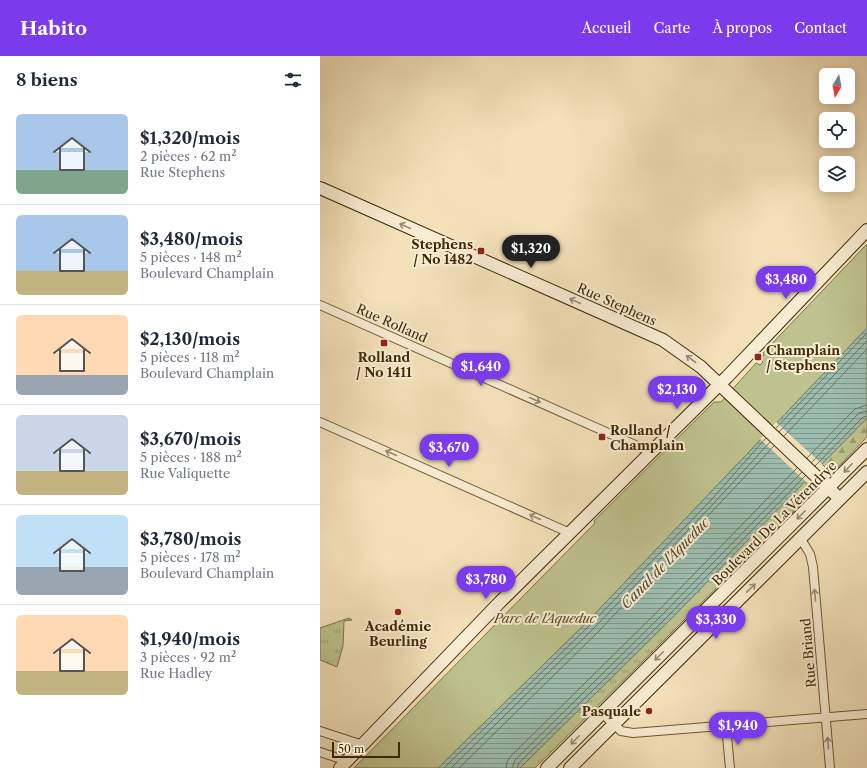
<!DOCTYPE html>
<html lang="fr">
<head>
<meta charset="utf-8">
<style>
  body { margin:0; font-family:"Libre Caslon Text",serif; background:#f2f2f3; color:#1f2937; height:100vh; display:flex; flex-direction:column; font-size:15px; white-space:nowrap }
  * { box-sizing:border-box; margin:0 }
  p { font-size:13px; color:#747a83 }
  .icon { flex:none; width:22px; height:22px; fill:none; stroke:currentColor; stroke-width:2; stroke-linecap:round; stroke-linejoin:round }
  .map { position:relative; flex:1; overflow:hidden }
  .panel { display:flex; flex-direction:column; background:#fff; width:320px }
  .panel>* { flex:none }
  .needle { width:26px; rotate:190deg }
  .tools { position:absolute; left:499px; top:12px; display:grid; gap:8px }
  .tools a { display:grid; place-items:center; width:36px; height:36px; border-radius:6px; background:#fff; box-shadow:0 2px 10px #0003; font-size:20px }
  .scale { position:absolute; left:12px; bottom:10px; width:68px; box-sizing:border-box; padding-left:4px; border:2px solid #402909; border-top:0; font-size:11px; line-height:14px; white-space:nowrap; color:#402909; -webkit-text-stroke:3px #f8ecd2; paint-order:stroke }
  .price { position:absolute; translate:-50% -34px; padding:0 9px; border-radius:14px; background:#7c3aed; color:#fff; font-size:13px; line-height:26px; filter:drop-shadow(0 1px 2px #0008) }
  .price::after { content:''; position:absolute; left:50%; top:24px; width:12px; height:9px; margin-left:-6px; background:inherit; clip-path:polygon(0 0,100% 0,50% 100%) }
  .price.on { background:#222; color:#fff }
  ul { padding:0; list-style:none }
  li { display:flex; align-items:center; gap:12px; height:100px; padding:0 16px }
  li+li { border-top:1px solid #e0e1e3 }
  li span { display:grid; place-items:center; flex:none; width:112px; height:80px; border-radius:6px; color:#555 }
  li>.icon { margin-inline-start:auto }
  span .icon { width:48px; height:48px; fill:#fffc; stroke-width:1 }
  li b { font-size:17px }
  h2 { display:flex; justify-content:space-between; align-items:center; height:48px; padding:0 16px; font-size:17px }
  header { display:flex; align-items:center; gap:24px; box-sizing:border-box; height:56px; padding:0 20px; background:#7c3aed; color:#fff }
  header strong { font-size:19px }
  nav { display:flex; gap:22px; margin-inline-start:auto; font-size:14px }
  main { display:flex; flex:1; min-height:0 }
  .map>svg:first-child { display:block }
</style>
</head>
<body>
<header>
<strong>Habito</strong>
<nav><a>Accueil</a><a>Carte</a><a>À propos</a><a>Contact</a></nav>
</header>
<main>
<section class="panel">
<h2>8 biens<svg class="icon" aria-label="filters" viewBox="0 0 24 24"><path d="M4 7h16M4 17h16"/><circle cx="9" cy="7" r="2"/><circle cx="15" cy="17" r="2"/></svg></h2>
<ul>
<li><span style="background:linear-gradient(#a9c7e8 70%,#7fa58c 0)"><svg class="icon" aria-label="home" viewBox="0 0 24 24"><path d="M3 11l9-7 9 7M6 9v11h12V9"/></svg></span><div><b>$1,320/mois</b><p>2 pièces · 62 m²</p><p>Rue Stephens</p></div></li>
<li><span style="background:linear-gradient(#a9c7e8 70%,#c2b280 0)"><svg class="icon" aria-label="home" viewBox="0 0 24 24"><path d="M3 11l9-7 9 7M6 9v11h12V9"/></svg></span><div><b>$3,480/mois</b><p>5 pièces · 148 m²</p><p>Boulevard Champlain</p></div></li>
<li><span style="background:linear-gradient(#ffd9b3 75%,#9aa5b1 0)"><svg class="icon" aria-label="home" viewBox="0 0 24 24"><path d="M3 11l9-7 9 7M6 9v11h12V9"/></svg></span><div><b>$2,130/mois</b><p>5 pièces · 118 m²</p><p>Boulevard Champlain</p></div></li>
<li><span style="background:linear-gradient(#c9d6e8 70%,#c2b280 0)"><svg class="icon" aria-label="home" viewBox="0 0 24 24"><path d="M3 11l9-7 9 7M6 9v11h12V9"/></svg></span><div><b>$3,670/mois</b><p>5 pièces · 188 m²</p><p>Rue Valiquette</p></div></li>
<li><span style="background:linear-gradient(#bfe0f5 65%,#9aa5b1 0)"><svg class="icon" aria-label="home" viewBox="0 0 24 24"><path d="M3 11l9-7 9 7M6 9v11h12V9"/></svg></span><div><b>$3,780/mois</b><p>5 pièces · 178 m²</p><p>Boulevard Champlain</p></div></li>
<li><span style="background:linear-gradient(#ffd9b3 70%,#c2b280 0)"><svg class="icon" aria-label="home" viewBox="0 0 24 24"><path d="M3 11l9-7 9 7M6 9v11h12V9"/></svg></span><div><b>$1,940/mois</b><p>3 pièces · 92 m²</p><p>Rue Hadley</p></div></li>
</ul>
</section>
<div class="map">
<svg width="547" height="712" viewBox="0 0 547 712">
  <defs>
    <pattern id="grass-tufts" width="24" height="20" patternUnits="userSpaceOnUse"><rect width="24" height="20" fill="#bec28e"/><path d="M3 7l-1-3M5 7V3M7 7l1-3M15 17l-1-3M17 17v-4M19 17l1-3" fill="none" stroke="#9c9e72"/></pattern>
    <pattern id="forest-firs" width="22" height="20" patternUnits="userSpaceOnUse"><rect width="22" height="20" fill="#bec28e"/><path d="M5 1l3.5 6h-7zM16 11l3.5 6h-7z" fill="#9c9e72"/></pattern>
    <pattern id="water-rules" width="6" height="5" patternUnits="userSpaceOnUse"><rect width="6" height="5" fill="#9cbeb0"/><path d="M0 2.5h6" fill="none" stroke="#819a8d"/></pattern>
  </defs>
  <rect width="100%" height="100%" fill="#f4e1ba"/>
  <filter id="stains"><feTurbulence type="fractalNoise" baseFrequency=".005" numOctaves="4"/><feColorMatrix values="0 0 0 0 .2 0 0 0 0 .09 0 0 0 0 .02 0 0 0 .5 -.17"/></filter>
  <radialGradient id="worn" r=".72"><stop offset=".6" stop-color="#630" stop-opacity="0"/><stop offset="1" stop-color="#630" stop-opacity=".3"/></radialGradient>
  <path fill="url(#grass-tufts)" stroke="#7f764c" d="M485,425L491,432L483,446L215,712H200L350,564Z
    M29,562L32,564L24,565L23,590L17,611L0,604V572Z"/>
  <path fill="url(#forest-firs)" stroke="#7f764c" d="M547,362V381L515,414L507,413L502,408Z"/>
  <path fill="#bec28e" stroke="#7f764c" d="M547,188V272L267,566L118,712H34L275,467L274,465L394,346H401L436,307L440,309L443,306L440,303L444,299L443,297Z"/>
  <path fill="url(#water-rules)" stroke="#77826d" d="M547,272V362L350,564L200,712H118L267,566Z"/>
  <path fill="#f4e1ba" d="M456,366L503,409L486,426L440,383Z"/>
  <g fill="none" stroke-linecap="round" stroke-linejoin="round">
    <path stroke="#6e745c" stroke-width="1" d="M456,372L547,277
      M459,376L547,285
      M464,380L547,293
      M487,402L535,353L547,349
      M492,406L539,357L547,355
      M495,410L543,361L547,360
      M124,712L270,569L392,443L446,382
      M131,712L274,572L395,446L450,386
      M139,712L278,576L454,390
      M186,712L187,706L191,700L340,553L477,412
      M192,712L195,704L344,557L482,416
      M197,712L199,707L347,561L485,420"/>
    <g stroke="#6d5735" stroke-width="10">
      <path id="street" d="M0,249L331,396
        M0,366L250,477
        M481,483L490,498L493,511L510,712
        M282,657L301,675L313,677L547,658
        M406,670L410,712
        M0,675L43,689
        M0,696L27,705"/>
    </g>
    <g stroke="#402909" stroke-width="14">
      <path id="secondary" d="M0,132L343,284L381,311L520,443
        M20,712L180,546L407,321L547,174
        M227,712L547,393
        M250,712L547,416"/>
    </g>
    <use href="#street" stroke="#f8ecd2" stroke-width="8"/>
    <use href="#secondary" stroke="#f8ecd2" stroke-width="12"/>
  </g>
  <defs><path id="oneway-shaft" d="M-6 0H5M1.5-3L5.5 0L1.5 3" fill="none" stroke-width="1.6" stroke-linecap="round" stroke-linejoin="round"/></defs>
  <g stroke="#9c8a6e">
    <use href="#oneway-shaft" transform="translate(85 170) rotate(-156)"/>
    <use href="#oneway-shaft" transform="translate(255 245) rotate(-156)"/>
    <use href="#oneway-shaft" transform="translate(371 303) rotate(-143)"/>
    <use href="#oneway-shaft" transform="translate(215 344) rotate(24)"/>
    <use href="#oneway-shaft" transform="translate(71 397) rotate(-156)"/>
    <use href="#oneway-shaft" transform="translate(528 412) rotate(134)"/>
    <use href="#oneway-shaft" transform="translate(481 459) rotate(135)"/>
    <use href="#oneway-shaft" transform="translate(215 461) rotate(-156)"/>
    <use href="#oneway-shaft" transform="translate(431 532) rotate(-44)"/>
    <use href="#oneway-shaft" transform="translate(495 539) rotate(-95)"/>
    <use href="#oneway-shaft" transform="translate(339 600) rotate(135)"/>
    <use href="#oneway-shaft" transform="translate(255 684) rotate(135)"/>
    <use href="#oneway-shaft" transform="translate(508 687) rotate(-94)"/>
  </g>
  <g fill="#8f2418" stroke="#f8ecd2" stroke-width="1.5">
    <rect x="157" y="191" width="8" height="8" rx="2"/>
    <rect x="60" y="283" width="8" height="8" rx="2"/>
    <rect x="434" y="297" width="8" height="8" rx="2"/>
    <rect x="278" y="377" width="8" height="8" rx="2"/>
    <circle cx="78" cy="556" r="4"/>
    <circle cx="329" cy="655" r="4"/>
  </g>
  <g text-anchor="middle" stroke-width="4" stroke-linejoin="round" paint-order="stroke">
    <g font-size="13" font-weight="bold" fill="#402909" stroke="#f8ecd2" text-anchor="end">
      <text x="153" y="193">Stephens<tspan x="153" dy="15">/ No 1482</tspan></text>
      <text x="446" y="299" text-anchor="start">Champlain<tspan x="446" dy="15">/ Stephens</tspan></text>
      <text x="64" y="306" text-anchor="middle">Rolland<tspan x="64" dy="15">/ No 1411</tspan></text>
      <text x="290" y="379" text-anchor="start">Rolland /<tspan x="290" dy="15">Champlain</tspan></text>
      <text x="78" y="575" text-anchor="middle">Académie<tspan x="78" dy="15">Beurling</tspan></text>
      <text x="321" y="660">Pasquale</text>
    </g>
    <g font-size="13" fill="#402909" stroke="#f8ecd2">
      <text transform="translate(297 248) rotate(24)" y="5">Rue Stephens</text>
      <text transform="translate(72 267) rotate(24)" y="5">Rue Rolland</text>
      <text transform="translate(454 467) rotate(-45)" y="5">Boulevard De La Vérendrye</text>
      <text transform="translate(488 597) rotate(-95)" y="5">Rue Briand</text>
    </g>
    <g font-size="13" font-style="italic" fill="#604f2a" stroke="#f8ecd2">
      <text x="225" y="567">Parc de l'Aqueduc</text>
    </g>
    <g font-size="14" font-style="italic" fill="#574e33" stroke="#f8ecd2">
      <text transform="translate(345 507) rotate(-46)" y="5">Canal de l'Aqueduc</text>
    </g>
  </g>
  <rect width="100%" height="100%" filter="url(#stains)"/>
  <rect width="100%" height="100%" fill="url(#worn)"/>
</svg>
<div class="tools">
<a><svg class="needle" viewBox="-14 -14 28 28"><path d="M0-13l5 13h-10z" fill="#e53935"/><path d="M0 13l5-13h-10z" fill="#747a83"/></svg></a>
<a><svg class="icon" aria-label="locate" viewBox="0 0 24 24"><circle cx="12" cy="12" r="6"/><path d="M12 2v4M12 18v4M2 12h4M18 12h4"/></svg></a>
<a><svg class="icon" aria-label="layers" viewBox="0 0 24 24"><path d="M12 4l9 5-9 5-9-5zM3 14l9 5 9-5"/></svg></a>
</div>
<div class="scale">50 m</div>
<b class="price on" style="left:211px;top:213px">$1,320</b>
<b class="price" style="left:466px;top:244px">$3,480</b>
<b class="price" style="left:161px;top:331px">$1,640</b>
<b class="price" style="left:357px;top:354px">$2,130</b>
<b class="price" style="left:129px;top:412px">$3,670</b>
<b class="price" style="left:166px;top:544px">$3,780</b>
<b class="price" style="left:396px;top:584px">$3,330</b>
<b class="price" style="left:418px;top:690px">$1,940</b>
</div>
</main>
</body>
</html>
